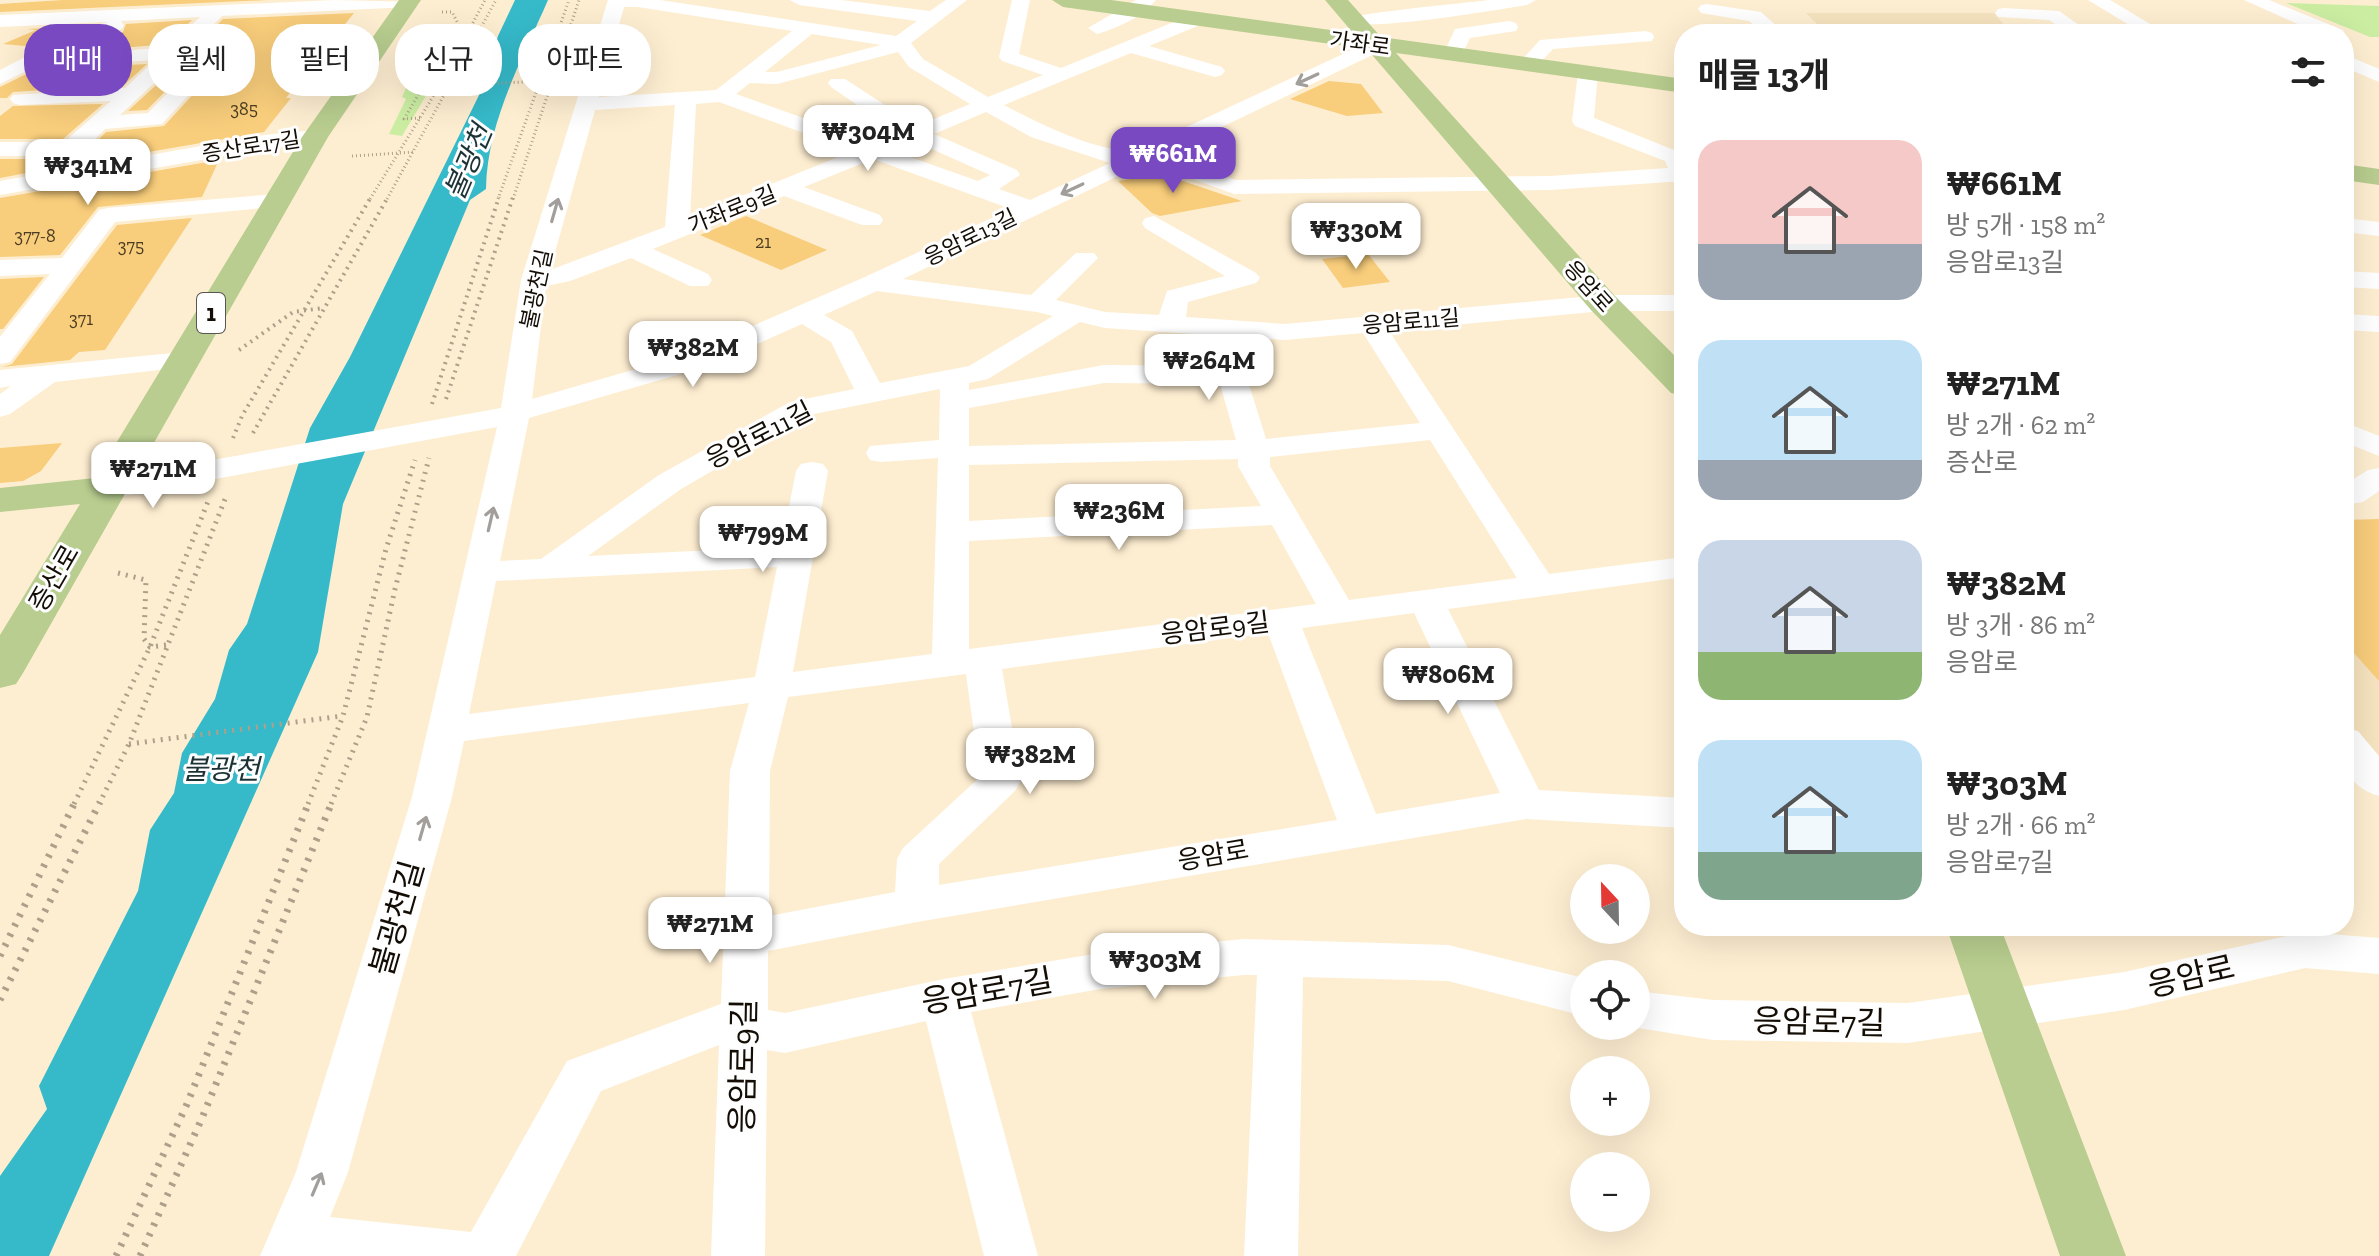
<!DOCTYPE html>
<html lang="ko">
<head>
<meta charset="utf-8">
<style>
  body { margin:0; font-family:"Zilla Slab","Noto Sans KR",serif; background:#f6f6f6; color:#222; height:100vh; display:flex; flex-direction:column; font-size:30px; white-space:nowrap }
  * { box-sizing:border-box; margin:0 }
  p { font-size:26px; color:#767676 }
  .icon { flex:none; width:44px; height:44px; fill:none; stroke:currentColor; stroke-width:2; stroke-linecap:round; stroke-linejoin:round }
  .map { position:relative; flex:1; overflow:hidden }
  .details { position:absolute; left:1674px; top:24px; width:680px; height:912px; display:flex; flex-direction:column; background:#fff; border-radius:32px; box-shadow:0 8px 32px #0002 }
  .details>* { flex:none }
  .guide { position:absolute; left:24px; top:24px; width:760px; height:72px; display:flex; gap:16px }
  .needle { width:52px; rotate:338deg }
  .tools { position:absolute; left:1570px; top:864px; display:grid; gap:16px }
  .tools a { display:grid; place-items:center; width:80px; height:80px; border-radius:50%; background:#fff; box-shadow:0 8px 32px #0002; font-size:40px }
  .price { position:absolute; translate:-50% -68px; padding:0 18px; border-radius:16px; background:#fff; color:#222; font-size:26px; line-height:52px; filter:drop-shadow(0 2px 4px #0008) }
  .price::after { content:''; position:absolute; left:50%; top:48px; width:24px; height:18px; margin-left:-12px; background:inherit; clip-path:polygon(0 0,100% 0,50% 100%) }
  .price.on { background:#7849c1; color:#fff }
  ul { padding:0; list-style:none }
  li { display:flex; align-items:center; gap:24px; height:200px; padding:0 24px }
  li span { display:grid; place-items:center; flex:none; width:224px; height:160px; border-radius:24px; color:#555 }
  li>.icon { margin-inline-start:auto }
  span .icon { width:96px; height:96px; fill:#fffc; stroke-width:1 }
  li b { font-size:34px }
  h2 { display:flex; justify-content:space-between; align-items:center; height:96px; padding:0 24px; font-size:34px }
  .chip { padding:0 28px; border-radius:32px; background:#fff; box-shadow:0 8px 32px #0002; font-size:28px; line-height:72px }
  .chip.on { background:#7849c1; color:#fff }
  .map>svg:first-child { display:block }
</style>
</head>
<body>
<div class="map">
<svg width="2379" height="1256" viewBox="0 0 2379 1256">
  <rect width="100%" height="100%" fill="#feeed1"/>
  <path fill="#f6e3bf" d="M1806,13H1994L2012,34H1827Z
    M2344,619L2379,656V756L2344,758Z"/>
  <path fill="#caeda2" d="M2286,3L2379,6V37H2370Z
    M406,88L425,91L427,94L402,136L389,134L406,99L402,97Z"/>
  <path fill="#36baca" d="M515,0H548C522,60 487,122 486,189L470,200L343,504L318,652L49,1256H0V1176L47,1109L39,1086L138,891L150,830L174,793L182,753L215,699L229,650L247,624L310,428L350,357L484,85L498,36Z"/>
  <path fill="#f8cd7b" d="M63,0H268L0,12V4Z
    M354,13L286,98H291L264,132L73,165L106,132L164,126L220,65V60L210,54L188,55L223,19Z
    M192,20L168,44L85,51L80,56V61L92,67L147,64L124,85L13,92L7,98H0V87L67,54L123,32L126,24Z
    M88,26L37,47L3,44L36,30L27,29Z
    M183,73L147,110L128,111L168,74Z
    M1329,81L1361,84L1383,113L1347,116L1290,99Z
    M103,104L63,139H0V116L13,106Z
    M0,159H46L37,171L0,178Z
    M219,160L202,197L98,207L60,255L0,257V198Z
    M1162,174L1242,201L1160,216L1152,213L1118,181Z
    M746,216L827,250L781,270L700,235Z
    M192,218L105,350L79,352L70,360L2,367L12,364L117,225Z
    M1368,254L1390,282L1343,288L1322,259Z
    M44,277L3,329H0V279Z
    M62,443L41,471L23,481L0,483V448Z
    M2379,519V681L2344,642V520Z"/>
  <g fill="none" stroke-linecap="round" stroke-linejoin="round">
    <path stroke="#ada08a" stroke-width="3" stroke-dasharray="1 3" stroke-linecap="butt" d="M442,12H452L463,33L479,34
      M424,86L451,38L463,33
      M420,118L404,119L423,87L541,81
      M352,156L414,152
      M370,199L439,87L485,0
      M387,199L496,0
      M498,199L569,0
      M513,199L579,0"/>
    <path stroke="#ada08a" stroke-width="4" stroke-dasharray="2 5" stroke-linecap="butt" d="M239,350L293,312L323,308
      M446,399L513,197
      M432,404L499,197
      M253,433L388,197
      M233,438L242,416L371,197"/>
    <path stroke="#ada08a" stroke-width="5" stroke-dasharray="2 6" stroke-linecap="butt" d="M118,573L146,580L144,639L150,647L166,645
      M129,744L342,716
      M74,804L150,647L209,499
      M99,804L129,744L227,494
      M308,804L343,716L386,549L415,460
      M331,804L367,717L395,589L429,458"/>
    <path stroke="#ada08a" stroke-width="7" stroke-dasharray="3 8" stroke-linecap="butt" d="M0,956L75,802
      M0,1000L100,802
      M116,1256L187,1104L309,802
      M140,1256L202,1118L332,802"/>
    <path fill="#fff" fill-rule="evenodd" d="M335,0L418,2L409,7L222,16L180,58L208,57L218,63L162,124L105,129L64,170L264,135L315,130L326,137L323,142L264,149L0,195V181L39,174L52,156H0V142H64L111,101L20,105L13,103L10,99L13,95L125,88L155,60L92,64L82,58L85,54L169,47L200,17L121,21L124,25L122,29L66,51L0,84V70L52,43L107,22L0,27V15ZM190,70L148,113L120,115L167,71Z
      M608,0H660L896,36L917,21L799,5L790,0H841L930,11L946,0H967L911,43L923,59L988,97L1043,75L1002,61L999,57L1012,0H1030L1019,54L1061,68L1191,15H1205L1207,19L1205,23L1149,46L1222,67L1225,71L1222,75L1215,77L1131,53L1004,105C1044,126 1088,148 1133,152L1371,41H1385L1388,45L1385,49L1163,155L1236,180L1550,176L1668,168L1665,161L1575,126L1572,121L1578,73L1588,67L1598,73L1594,118L1684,154V181L1550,190L1234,194L1162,168L1139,166L903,279L1031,295L1076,253H1094L1098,258L1056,300L1105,312L1159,315L1167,291L1225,276L1145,228L1142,223L1145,218L1154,216L1256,273L1260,278L1256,283L1188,302L1186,317L1285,324L1603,295H1684V311H1603L1389,331L1549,574L1684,557V577L1448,609L1539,790L1684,798V828L1526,819L917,922L768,951V1010L785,1013L944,979L1100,953L1244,939L1448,945L1584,978V1016L1448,981L1303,977L1298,1256H1244L1257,975H1244L1100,989L971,1012L1038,1256H984L926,1021L785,1053L767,1050L765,1256H711L719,1045L601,1091L516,1256H260L296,1172L412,797L497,427L107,499L96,496L91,489L96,482L107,479L501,408L521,280ZM624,7H638L792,31L716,90L599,97ZM812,34L881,45L777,72H765ZM898,52L909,67L970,104L917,126L845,79H831L828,83L831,87L898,133L873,143L736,94L750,83L777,84ZM719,102L853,151L690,217L696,104ZM675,105L665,227L550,270L595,110ZM986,112L1031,137L1110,163L1030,200L999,189L1020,175L1017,170L934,134ZM916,142L990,175L978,181L893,151ZM873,159L1011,209L865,277L688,354L532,399L546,286L570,281L631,258L690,286H708L712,280L708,274L653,249L784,196L862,225H880L883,220L880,215L804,187ZM877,291L1037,312L1053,316L969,366L880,383L852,331L824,315ZM1080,322L1105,328L1285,340L1363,333L1420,423L1266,439L1246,375L1242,369L1232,366L1104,365L969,390V383L988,379ZM802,324L831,342L854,389L790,402L659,475L541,559L500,561L529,418L708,366ZM1104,383L1220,384L1236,440L969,446V408ZM940,389L939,440L870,446L866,453L870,460L881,462L938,458L932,654L793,672L828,471L823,464L812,462L801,464L796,471L781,547L588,556L681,489L809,415ZM1430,440L1517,578L1349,600L1270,466V457ZM1238,459V466L1261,506L969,521V465ZM1272,525L1316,604L969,649V541ZM777,567L755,677L469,714L496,581ZM1414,613L1500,793L1376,814L1302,628ZM1268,633L1337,820L939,885V864L1015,791L1021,781L1002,669ZM966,674L980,777L903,848L897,859L895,892L769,916L770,771L788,697ZM749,703L730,771L721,1004L567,1061L471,1232L330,1217L348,1172L452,797L464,741Z
      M1136,0H1156C1142,17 1118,28 1097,34L1088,28Z
      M1489,0H1536L1527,5C1499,9 1359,34 1345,20C1352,13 1468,3 1489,0Z
      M2088,0H2110L2167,34H2144Z
      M2244,0H2269L2343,30L2345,34H2320Z
      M1707,4L1761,12L1781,30L1779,34H1765L1749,21L1701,13L1698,9L1701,5Z
      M2004,8L2059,11L2092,34H2070L2049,20L1998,17L1995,13L1998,9Z
      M1509,21L1516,23L1518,27L1516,31L1470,38L1460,59H1446L1443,55L1455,29Z
      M1645,31L1652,33L1654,37L1652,41L1553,49L1534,69L1527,71L1517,65L1540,40Z
      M2344,54L2379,69V82L2344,67Z
      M276,194L284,196L288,201L284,206L115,222L10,362L0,364V337L50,274L0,276V260L62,258L99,210L108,208Z
      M2344,218L2379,222V236L2344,232Z
      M2344,271L2379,273V289L2344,287Z
      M2344,314L2379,316V332L2344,330Z
      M183,352L193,354L197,360L193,366L55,382L10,414L0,417V394L11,386L0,388V370Z
      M2344,422L2379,436V456L2344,442Z
      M2379,468V491L2363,502L2344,505V485L2368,470Z
      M2344,728L2358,731L2379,756V796C2342,785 2344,760 2344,728Z
      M2305,932L2379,938V974L2305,968L2124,1010L1908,1043L1713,1040L1626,1026H1636V991L1713,1000L1908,1003L2124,972Z"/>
    <path fill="#b8cd8f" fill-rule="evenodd" d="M399,0H421L328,137L23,673L16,684L0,688V635L80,504L0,512V488L95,478L302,137Z
      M1052,0H1111L1353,33L1325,0H1348L1381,37L1684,79V93L1396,53L1615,296L1684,365V396L1671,393L1591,310L1367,49L1063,7Z
      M2344,164L2379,169V185L2344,180Z
      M1946,926H2000L2126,1256H2060Z"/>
  </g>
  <defs><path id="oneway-shaft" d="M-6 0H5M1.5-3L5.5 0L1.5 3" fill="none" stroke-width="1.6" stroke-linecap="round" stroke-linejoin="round" transform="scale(2)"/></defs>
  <g stroke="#a19e9b">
    <use href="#oneway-shaft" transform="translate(1307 79) rotate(155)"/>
    <use href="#oneway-shaft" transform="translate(1072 189) rotate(155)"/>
    <use href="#oneway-shaft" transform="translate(555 210) rotate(-74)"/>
    <use href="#oneway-shaft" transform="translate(491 519) rotate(-77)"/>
    <use href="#oneway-shaft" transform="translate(423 828) rotate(-74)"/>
    <use href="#oneway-shaft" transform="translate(317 1184) rotate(-67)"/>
  </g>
  <g text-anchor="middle" stroke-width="6" stroke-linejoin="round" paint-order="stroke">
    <g font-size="18" fill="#4c3d22">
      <text x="244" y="115">385</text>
      <text x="35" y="242">377-8</text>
      <text x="763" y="248">21</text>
      <text x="131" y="252">375</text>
      <text x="81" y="325">371</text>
    </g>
    <g font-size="22" fill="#130d05" stroke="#fefefe">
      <text transform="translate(1360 43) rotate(8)" y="8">가좌로</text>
      <text transform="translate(251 146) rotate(-9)" y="8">증산로17길</text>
      <text transform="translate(732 209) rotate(-22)" y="8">가좌로9길</text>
      <text transform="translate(970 237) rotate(-26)" y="8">응암로13길</text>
      <text transform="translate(1589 286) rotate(48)" y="8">응암로</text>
      <text transform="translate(536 289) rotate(-78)" y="8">불광천길</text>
      <text transform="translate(1411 321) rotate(-5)" y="8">응암로11길</text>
    </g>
    <rect fill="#fefefe" stroke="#5a5550" stroke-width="2" x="197" y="293" width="28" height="40" rx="6"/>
    <g font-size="24" font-weight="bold" fill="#130d05">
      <text x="211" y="321">1</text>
    </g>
    <g font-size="26" fill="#130d05" stroke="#fefefe">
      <text transform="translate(759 435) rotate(-27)" y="9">응암로11길</text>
      <text transform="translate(54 578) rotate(-60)" y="9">증산로</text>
      <text transform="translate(1215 628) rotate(-7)" y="9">응암로9길</text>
      <text transform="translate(1213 855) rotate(-10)" y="9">응암로</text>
    </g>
    <g font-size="28" font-style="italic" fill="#1c3235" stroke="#fefefe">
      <text transform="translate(468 162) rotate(-67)" y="10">불광천</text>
      <text x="221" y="779">불광천</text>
    </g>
    <g font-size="32" fill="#130d05" stroke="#fefefe">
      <text transform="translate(397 918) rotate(-74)" y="11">불광천길</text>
      <text transform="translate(2191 976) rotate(-13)" y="11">응암로</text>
      <text transform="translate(987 991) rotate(-10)" y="11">응암로7길</text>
      <text transform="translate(1819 1022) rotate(1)" y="11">응암로7길</text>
      <text transform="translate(743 1066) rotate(-89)" y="11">응암로9길</text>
    </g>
  </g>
</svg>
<div class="tools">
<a><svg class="needle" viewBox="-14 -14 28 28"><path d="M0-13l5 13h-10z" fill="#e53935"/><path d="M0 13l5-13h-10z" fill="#767676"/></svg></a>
<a><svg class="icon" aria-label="locate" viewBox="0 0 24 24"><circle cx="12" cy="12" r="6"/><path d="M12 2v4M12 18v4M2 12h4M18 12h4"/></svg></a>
<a>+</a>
<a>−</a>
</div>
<b class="price" style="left:868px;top:173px">₩304M</b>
<b class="price on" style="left:1173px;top:195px">₩661M</b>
<b class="price" style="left:88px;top:207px">₩341M</b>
<b class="price" style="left:1356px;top:271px">₩330M</b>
<b class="price" style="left:693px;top:389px">₩382M</b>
<b class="price" style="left:1209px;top:402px">₩264M</b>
<b class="price" style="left:153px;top:510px">₩271M</b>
<b class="price" style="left:1119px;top:552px">₩236M</b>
<b class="price" style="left:763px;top:574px">₩799M</b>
<b class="price" style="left:1448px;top:716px">₩806M</b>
<b class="price" style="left:1030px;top:796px">₩382M</b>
<b class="price" style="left:710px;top:965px">₩271M</b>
<b class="price" style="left:1155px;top:1001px">₩303M</b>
<div class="guide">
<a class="chip on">매매</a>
<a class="chip">월세</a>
<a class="chip">필터</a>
<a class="chip">신규</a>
<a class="chip">아파트</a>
</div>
<section class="details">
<h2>매물 13개<svg class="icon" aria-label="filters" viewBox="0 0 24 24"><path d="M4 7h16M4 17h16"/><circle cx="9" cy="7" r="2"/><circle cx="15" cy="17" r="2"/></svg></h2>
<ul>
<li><span style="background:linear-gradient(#f6c9c9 65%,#9aa5b1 0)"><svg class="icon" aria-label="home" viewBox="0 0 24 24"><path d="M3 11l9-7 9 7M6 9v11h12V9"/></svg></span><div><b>₩661M</b><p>방 5개 · 158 m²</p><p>응암로13길</p></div></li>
<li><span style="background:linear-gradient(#bfe0f5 75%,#9aa5b1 0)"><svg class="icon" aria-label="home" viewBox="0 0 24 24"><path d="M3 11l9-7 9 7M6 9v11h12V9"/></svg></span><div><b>₩271M</b><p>방 2개 · 62 m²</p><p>증산로</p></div></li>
<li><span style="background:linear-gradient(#c9d6e8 70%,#8fb573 0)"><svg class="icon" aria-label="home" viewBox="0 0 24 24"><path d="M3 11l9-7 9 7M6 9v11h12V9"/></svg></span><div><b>₩382M</b><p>방 3개 · 86 m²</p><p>응암로</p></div></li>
<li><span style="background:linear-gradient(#bfe0f5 70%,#7fa58c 0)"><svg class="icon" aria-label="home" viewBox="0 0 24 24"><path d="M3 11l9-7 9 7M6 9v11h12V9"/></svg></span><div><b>₩303M</b><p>방 2개 · 66 m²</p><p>응암로7길</p></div></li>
</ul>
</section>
</div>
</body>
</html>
